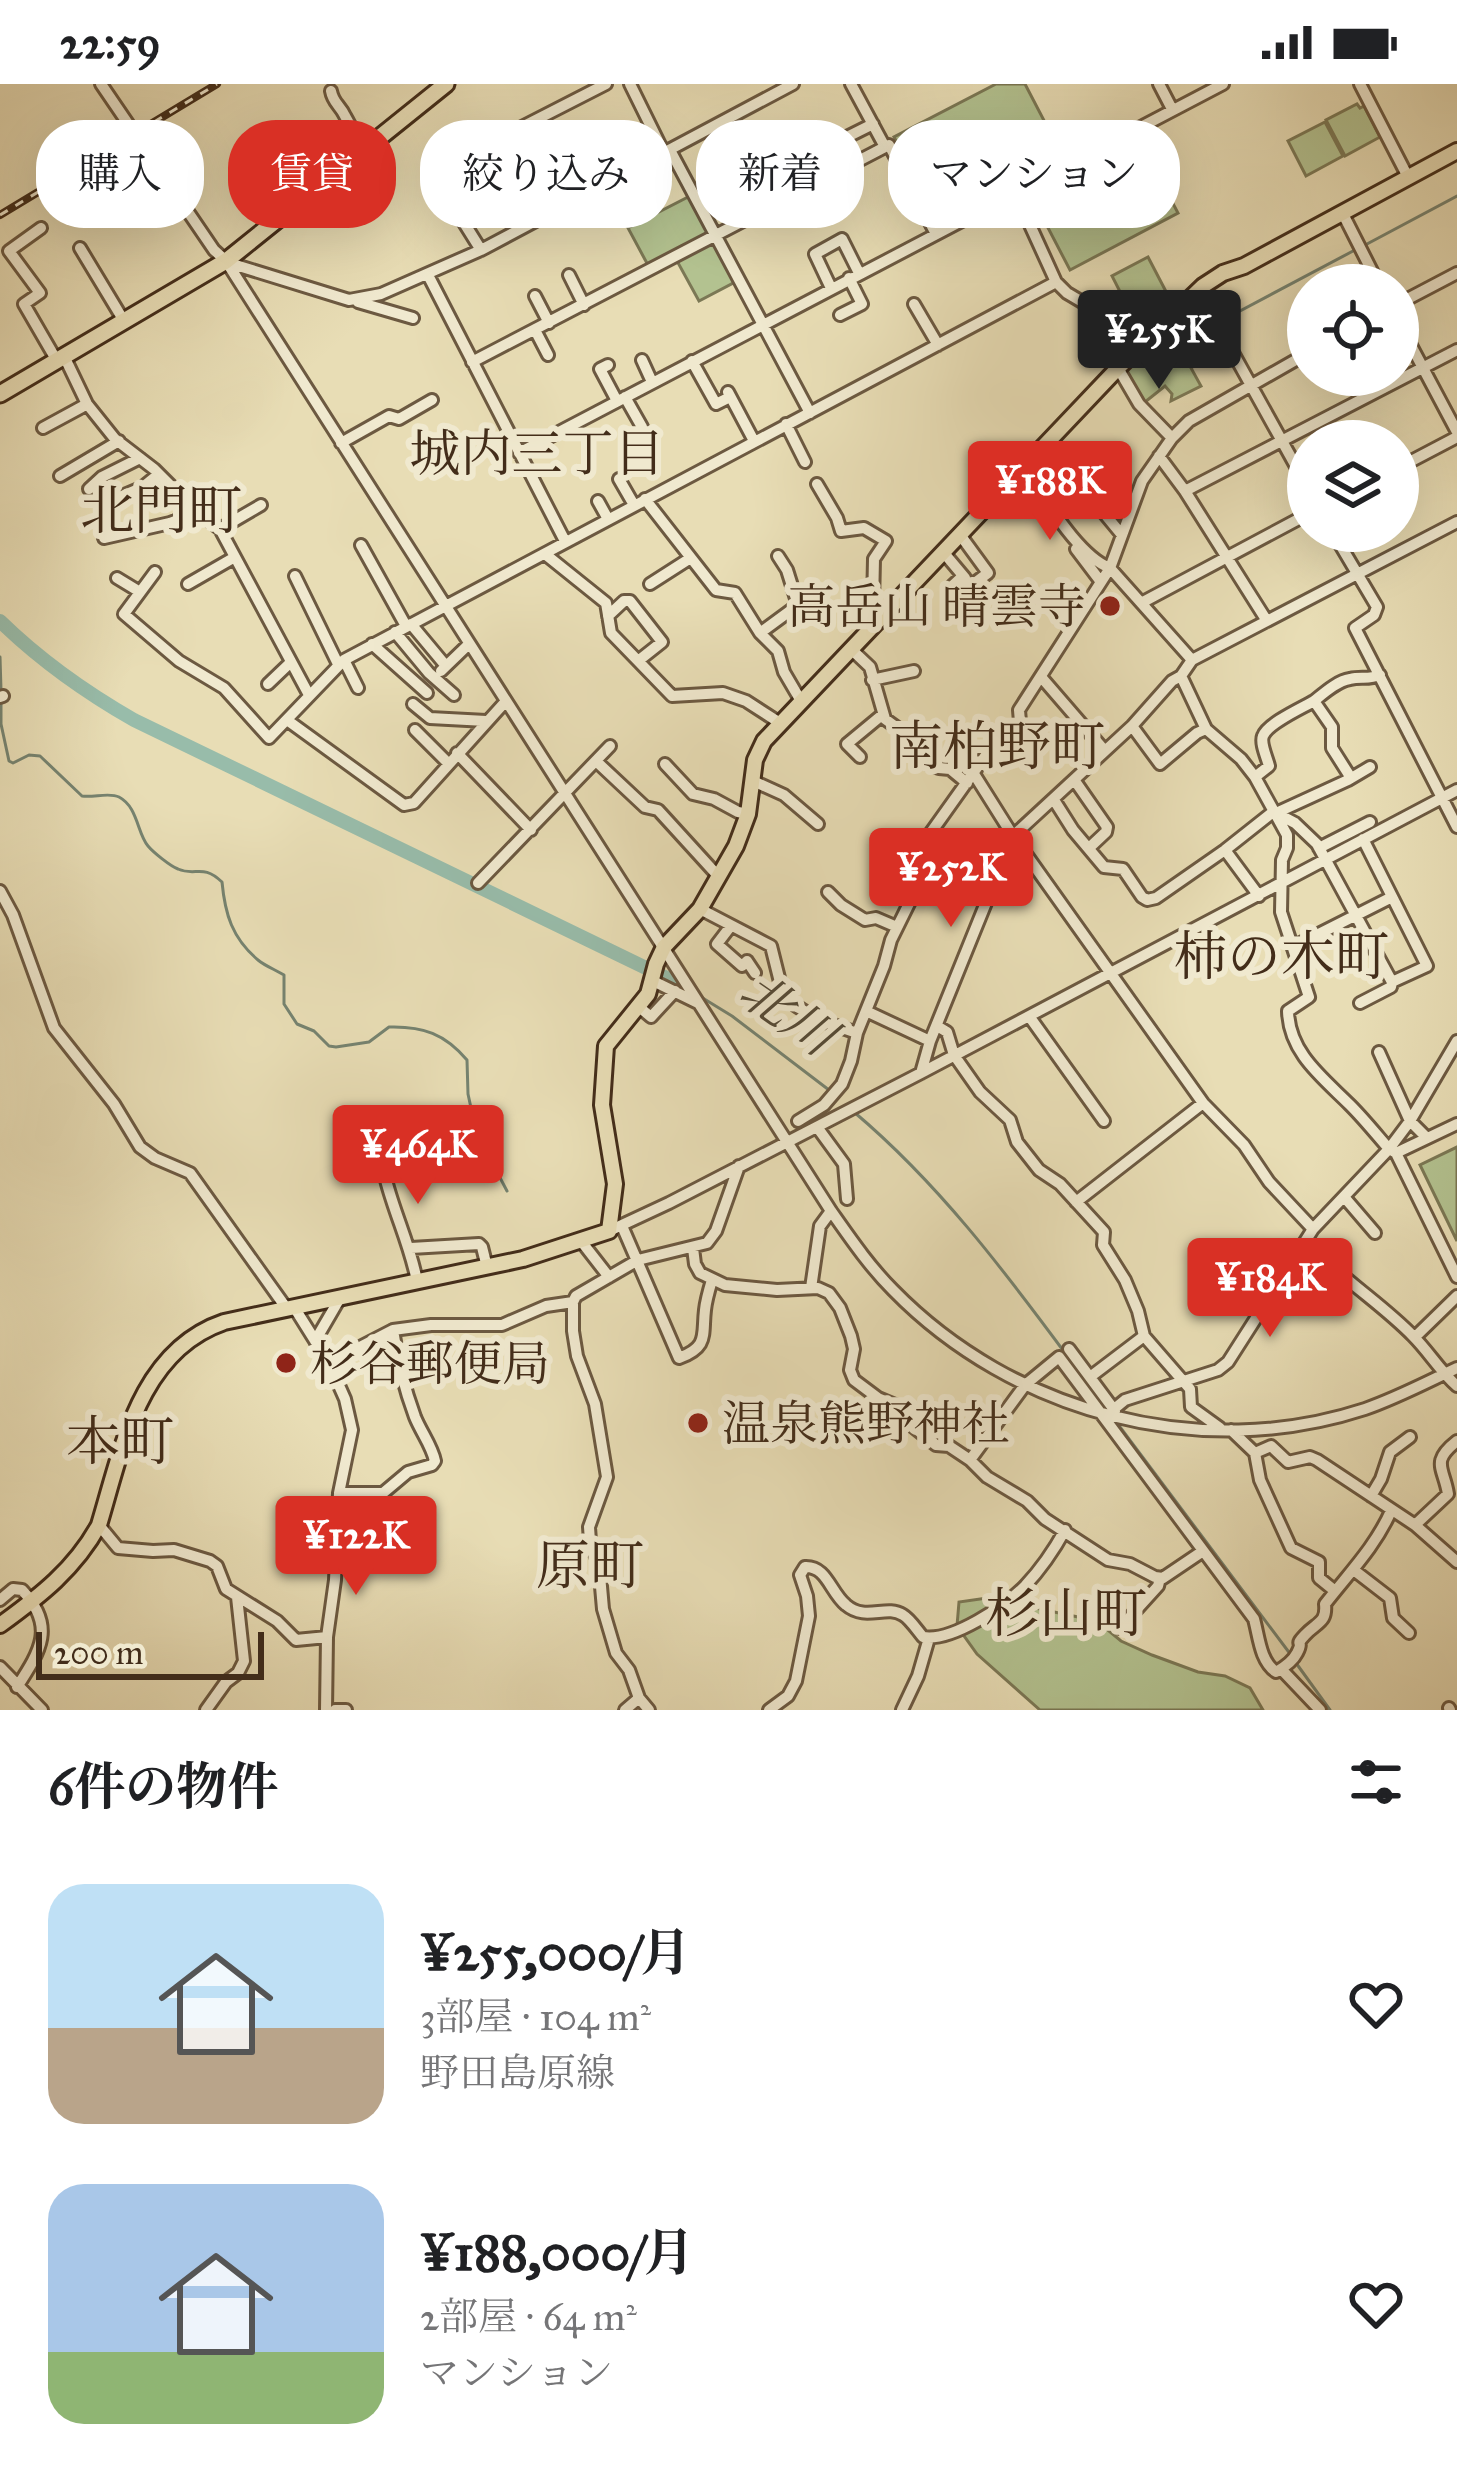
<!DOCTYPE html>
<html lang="ja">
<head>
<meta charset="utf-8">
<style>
  body { margin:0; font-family:"IM FELL Great Primer","Noto Serif JP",serif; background:#f2f2f2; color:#202124; height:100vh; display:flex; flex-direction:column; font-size:45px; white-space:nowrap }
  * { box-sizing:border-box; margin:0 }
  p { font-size:39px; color:#757577 }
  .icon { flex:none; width:66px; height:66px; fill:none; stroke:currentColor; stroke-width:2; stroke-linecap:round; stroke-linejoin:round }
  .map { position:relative; height:1626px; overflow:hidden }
  .panel { display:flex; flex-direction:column; background:#fff; flex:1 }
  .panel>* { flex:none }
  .banner { position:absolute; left:36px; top:36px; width:1386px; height:108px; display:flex; gap:24px }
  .fabs { position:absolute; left:1287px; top:180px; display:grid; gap:24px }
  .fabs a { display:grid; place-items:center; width:132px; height:132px; border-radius:50%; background:#fff; box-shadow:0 12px 48px #0002; font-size:60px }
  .scale { position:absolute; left:36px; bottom:30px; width:228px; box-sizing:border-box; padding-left:12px; border:6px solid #432d1a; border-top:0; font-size:33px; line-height:42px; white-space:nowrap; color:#432d1a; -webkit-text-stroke:9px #f0e9cf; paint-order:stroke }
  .price { position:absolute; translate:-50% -102px; padding:0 27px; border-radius:12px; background:#d93025; color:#fff; font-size:39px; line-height:78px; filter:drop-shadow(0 3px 6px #0008) }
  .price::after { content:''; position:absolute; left:50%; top:72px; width:36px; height:27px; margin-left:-18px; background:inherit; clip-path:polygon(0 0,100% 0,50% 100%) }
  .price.current { background:#222; color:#fff }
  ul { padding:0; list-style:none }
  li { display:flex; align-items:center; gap:36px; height:300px; padding:0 48px }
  li span { display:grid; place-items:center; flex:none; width:336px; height:240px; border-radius:36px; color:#555 }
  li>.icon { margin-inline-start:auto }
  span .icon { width:144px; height:144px; fill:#fffc; stroke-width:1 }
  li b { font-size:51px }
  h2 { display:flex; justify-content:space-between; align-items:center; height:144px; padding:0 48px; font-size:51px }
  .chip { padding:0 42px; border-radius:48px; background:#fff; box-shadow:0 12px 48px #0002; font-size:42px; line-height:108px }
  .chip.current { background:#d93025; color:#fff }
  .status { display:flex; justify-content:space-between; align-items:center; height:84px; padding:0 60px; background:#fff; direction:ltr }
  .status svg { height:33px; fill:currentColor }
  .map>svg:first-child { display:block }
</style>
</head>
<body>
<div class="status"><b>22:59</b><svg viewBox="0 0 49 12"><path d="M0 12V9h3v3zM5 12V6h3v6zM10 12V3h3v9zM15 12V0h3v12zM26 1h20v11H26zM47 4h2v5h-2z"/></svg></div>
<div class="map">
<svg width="1457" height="1626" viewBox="0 0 1457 1626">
  <rect width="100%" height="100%" fill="#e8ddb5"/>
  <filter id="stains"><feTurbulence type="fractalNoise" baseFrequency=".00167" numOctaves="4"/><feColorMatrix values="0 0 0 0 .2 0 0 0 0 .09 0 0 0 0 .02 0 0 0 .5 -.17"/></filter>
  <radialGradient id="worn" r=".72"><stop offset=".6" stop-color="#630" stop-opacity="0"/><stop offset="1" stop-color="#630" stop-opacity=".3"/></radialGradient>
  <path fill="#b3c290" stroke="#7b7855" stroke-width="3" d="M996,0H1025L1062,71L938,137L894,53Z
    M1357,20L1360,24L1364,22L1380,53L1345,72L1326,36Z
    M1325,38L1343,72L1306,92L1288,57Z
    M1141,58L1178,129L1070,186L1033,115Z
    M690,112L710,151L649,183L628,144Z
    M714,158L735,198L699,217L677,177Z
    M1148,173L1173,221L1163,230L1138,243L1112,192Z
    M1169,238L1185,263H1196L1203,276L1191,284L1201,302L1171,317L1172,310L1165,302L1145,318L1127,292V285Z
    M1457,1063V1157L1420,1081Z
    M987,1514L1097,1537L1121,1557L1152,1571L1198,1588L1225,1592L1250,1604L1263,1626H1040L977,1570L957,1542L959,1518Z"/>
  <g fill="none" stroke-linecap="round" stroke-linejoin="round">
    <path stroke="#768370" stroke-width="3" d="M1367,160L1457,112
      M1223,236L1353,167
      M0,573L1,606
      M1,615V640L9,677L13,679L29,671L40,672L82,712C93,714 109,708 119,713C138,723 137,749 148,762C153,768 170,782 178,785C196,793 202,779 222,798C225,830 232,854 258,876C265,882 276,886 284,891V920L297,940L314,947L329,962L336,963L369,958L389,943C423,942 445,950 467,976L468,1010L476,1047L478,1070L485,1081L497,1088L507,1107
      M701,913L732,932L829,1006
      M854,1028C938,1099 1003,1185 1068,1273
      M1117,1339L1291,1571
      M1296,1579L1330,1626"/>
    <path stroke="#98bcaa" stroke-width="14" d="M0,537C40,576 85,608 134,636L675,898"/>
    <g stroke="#6c5941" stroke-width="16">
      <path id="minor" d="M101,0L214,166L226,177L831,1127C850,1154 869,1182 893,1206C1013,1329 1200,1379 1365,1325C1397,1314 1427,1298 1457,1284
        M630,0L664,69
        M851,0L885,63L889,61L936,150
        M1159,0L1172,25
        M1360,0L1408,93
        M331,7C333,19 340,21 345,32C353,46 354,51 366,64
        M847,53L873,40
        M670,66L810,329
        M789,73L805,105
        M332,91L357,132
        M752,92L769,125
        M1015,108L1056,198L1067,209L1089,222L1118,284L1139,320L1172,354
        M1342,128L1379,201
        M41,144L9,167L40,209L24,220L57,277
        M80,164L124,237
        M481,166L456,126L443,122L430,90L606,0
        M229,179L349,216L381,210L481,166L793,0
        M428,191L565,457
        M569,191L584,221
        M831,204L815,170L842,155L859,189
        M1194,209L1217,240L1308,404
        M535,212L549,239
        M358,218L413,234
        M914,220L938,261
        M1398,220L1457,189
        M840,231L862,220L849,194
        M1398,237L1457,348
        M535,246L548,271
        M64,272L87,320L115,355L154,385L194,425L220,445L309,611
        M642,276L652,298
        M692,277L716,320L730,313
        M472,278L885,63
        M608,281L600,285L617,317
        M728,308L754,357
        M625,313L642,343
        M87,320L82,323L43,344Z
        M786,340L805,378
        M341,359L389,332L399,335L432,316
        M1048,361L1122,451
        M519,369L1223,0
        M1159,372L1185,407L1267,537
        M1398,384L1457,353
        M1024,385C1045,414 1078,472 1110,484L1192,576
        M60,392L119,357
        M619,395L634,421
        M817,400L837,434L841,447L864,444L886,457L874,475L873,521L878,538
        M89,405L102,393L140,374
        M1185,407L1457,266
        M117,414L143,403L159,390
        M645,415L716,506L735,509L760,549L778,567L784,588L801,617
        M598,417L608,435
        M1457,438L1192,576L1181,592L1206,645L1241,675L1255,693L1287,751V764L1282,776L1281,828L1309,913L1288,927C1289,969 1323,994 1350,1021C1364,1035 1376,1050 1389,1065L1396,1069L1457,1193
        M220,445L261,421
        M1332,447L1377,523L1374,531L1355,544L1457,743
        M961,452L988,489L956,513L950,504L963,492
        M104,454L170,439L178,436L188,419
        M361,461L406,542
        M1076,465L1101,498
        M944,469L965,494
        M545,470L606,519L611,549L672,612L723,609L746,617L780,639
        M155,488L124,530L179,577L224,604L269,654L344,576L1056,198
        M295,492L338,580
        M117,494L140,508
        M188,500L235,473
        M650,500L689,475
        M1143,518L1308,430
        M608,532L624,517H630L662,558L638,577
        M411,540L446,582
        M395,548L429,589L454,611
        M760,549L798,521L787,486L778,472
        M372,560L427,609
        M851,565L870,583L885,635L914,656L926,679L939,684L950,685L967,699
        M344,576L358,604
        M441,587L469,560
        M1042,594L1105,667
        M872,596L914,587
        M268,600L291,578
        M0,613L3,612
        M413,620L430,634L486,637
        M287,636L404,721L414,719L506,617
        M1132,642L1160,680L1197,649L1206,645
        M415,646L448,679
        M457,669L531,746
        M860,673L847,660L882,631
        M596,677L645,723L658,726L719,793
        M665,680L693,710L714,715L738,728L748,730
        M974,690L1013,752L1203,1019L1244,1061L1269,1098L1313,1145
        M1255,693L1269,682C1267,674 1260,659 1263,652C1268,639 1302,624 1314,617
        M1351,694L1332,664V643L1314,617C1324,609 1337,597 1350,595C1361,592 1368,596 1380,591
        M753,697L784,711L818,740
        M1075,697L1107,743L1106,748L1089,764
        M1054,716L1073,746L1104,783L1123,785L1142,813L1147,816L1156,814L1225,766L1273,728
        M1276,729L1295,739L1317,760L1392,898L1391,903L1360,919
        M1276,729L1348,696L1370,683
        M1363,755L1427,882L1392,898
        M1319,764L1370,738
        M1225,766L1259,812
        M478,799L610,662
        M0,807L13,831L54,944L114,1020L140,1063L155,1074L190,1089L287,1225
        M828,808L841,821L865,836L876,834L897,843
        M700,825L771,862L781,902L795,921L816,935L857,949
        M730,843L717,860L742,882L747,877L755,889
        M1293,863L1392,813
        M653,897L698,919
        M638,922L651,933L675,907
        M866,927L930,957
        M1029,932L1104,1037
        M937,942L947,948L954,971L980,1008L1010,1036L1017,1058L1039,1086L1060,1100L1104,1148L1103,1161L1125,1196L1138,1227L1144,1252L1190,1305L1191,1323L1220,1344
        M1379,968L1410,1037L1427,1054
        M921,989L930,957L1013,752L1132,642L1172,597L1181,592
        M798,1037L824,1021L842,1000L851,977L857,949L884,882L891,856L926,785L922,761L991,664L1020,638L1019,626L1110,484L1142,397L1172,354L1189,337L1308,269
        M817,1043L844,1080L847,1115
        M1396,1069L1457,1040
        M386,1096C395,1131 410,1161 417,1197
        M1345,1114L1375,1149
        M1076,1118L1203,1019
        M622,1142L679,1274C709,1263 702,1251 705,1226C706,1216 709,1206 712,1196
        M609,1147L669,1119L921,989L1457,706
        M1307,1155C1337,1193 1379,1217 1413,1252C1429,1268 1440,1287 1457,1302
        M581,1157L609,1193
        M411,1164L479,1160L482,1163L487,1183
        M693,1164L695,1180L700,1189L725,1201L777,1206L818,1204L829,1209L840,1224L851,1252L854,1265L850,1286L854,1296L878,1314L902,1324L911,1341L936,1361L949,1362L970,1376L987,1393L1027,1417L1045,1435L1108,1476L1130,1480L1155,1493L1163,1494L1203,1467
        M811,1204L820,1142L831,1127
        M573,1218V1247L577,1272L595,1320L607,1393L589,1443L590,1457L599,1480L603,1525L616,1569L629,1586L639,1614L649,1626
        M294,1223L329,1279L345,1315L352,1346L339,1409L335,1496L327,1553L326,1626
        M1415,1253L1457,1212
        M315,1257L340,1214
        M1069,1265L1115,1327
        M329,1279L393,1246L431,1241H502L546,1222L573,1218L576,1212L638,1176L707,1159L716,1147L739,1082
        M1090,1293L1144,1252
        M1114,1325L1125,1316L1218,1286L1228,1278L1313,1145L1389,1065L1410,1037L1457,957
        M1231,1346L1255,1369L1260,1396L1291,1464L1319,1478V1494L1335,1507
        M1255,1369L1271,1362L1288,1378L1310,1373L1317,1376L1415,1441L1457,1478
        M970,1376L1025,1301L1059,1273L1254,1535C1259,1553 1260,1577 1276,1588C1283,1584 1293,1577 1297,1569C1305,1554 1293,1564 1305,1551C1317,1538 1327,1539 1325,1520C1349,1489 1375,1463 1391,1427
        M339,1409H383L408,1388L432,1381L435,1377C432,1362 421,1348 415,1333C405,1306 397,1274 393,1246
        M1371,1412L1381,1395L1390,1368L1410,1353
        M99,1441L118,1464L153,1467L174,1466L210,1477L217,1482L226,1505L277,1537L296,1556L327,1553
        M1415,1441L1448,1410C1444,1384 1430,1378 1457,1357
        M1355,1487L1390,1514L1393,1534L1409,1549
        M0,1516L13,1505L22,1506C56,1542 41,1566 17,1603
        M1120,1544L1158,1502L1160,1494
        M0,1583L42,1626
        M1282,1586L1320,1626
        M1449,1624L1450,1626
        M206,1626L226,1598L238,1589L244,1577L237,1513
        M335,1626H346
        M625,1626L639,1614
        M769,1626L788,1612L796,1597L809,1532L807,1512L800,1491L805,1483C827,1482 830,1508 846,1521C866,1538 886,1520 903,1531C910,1535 917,1546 923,1553C952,1558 1005,1522 1025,1502C1041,1485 1054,1466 1065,1446
        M902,1626L918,1592L929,1554"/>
    </g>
    <g stroke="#432d1a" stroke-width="20">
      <path id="major" d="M0,1541C40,1512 75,1485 99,1441C122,1365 139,1267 224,1238L523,1175L609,1147L615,1100L602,1021L606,962L648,910L656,880L664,863L700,825L736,762L748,730L755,676L764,657L1118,284L1203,202L1223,189L1244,182L1457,67"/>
    </g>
    <g stroke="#432d1a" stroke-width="21">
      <path id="highway" d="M0,310L226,177L446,0"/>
    </g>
    <use href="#minor" stroke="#f0e9cf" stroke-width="10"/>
    <use href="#major" stroke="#e8ddb5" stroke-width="14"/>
    <use href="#highway" stroke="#e8ddb5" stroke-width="15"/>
    <g stroke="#432d1a" stroke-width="8">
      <path id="rail" d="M0,131L217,0"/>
    </g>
    <use href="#rail" stroke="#f0e9cf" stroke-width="3" stroke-dasharray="9" stroke-linecap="butt"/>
  </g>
  <g fill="#8f2418" stroke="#f0e9cf" stroke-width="4.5">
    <circle cx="1110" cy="522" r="12"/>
    <circle cx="286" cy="1279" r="12"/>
    <circle cx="698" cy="1339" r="12"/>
  </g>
  <g text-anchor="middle" stroke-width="12" stroke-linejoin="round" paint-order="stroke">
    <g font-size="48" fill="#432d1a" stroke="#f0e9cf" text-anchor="start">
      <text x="1086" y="539" text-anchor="end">高岳山 晴雲寺</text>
      <text x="310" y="1296">杉谷郵便局</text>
      <text x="722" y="1356">温泉熊野神社</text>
    </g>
    <g font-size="51" fill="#432d1a" stroke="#f0e9cf">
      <text x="537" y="387">城内三丁目</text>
    </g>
    <g font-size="51" font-style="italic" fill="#544a37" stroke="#f0e9cf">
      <text transform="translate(788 929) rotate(35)" y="18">北川</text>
    </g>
    <g font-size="54" fill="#432d1a" stroke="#f0e9cf">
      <text x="161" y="445">北門町</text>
      <text x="997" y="681">南柏野町</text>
      <text x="1281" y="891">柿の木町</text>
      <text x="120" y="1376">本町</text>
      <text x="590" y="1500">原町</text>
      <text x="1066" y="1548">杉山町</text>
    </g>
  </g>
  <rect width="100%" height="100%" filter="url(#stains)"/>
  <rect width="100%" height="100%" fill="url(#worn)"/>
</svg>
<div class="fabs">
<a><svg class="icon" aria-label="locate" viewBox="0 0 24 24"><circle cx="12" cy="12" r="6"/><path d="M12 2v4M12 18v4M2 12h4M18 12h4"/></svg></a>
<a><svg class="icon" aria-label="layers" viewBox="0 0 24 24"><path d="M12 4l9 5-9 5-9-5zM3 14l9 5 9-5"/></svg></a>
</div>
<div class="scale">200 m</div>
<b class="price current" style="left:1159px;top:308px">¥255K</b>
<b class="price" style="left:1050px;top:459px">¥188K</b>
<b class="price" style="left:951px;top:846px">¥252K</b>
<b class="price" style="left:418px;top:1123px">¥464K</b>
<b class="price" style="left:1270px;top:1256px">¥184K</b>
<b class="price" style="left:356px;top:1514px">¥122K</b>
<div class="banner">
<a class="chip">購入</a>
<a class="chip current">賃貸</a>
<a class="chip">絞り込み</a>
<a class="chip">新着</a>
<a class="chip">マンション</a>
</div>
</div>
<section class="panel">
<h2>6件の物件<svg class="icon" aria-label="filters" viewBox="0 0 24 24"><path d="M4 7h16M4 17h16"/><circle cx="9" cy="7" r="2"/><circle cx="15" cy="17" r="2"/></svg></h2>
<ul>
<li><span style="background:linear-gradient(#bfe0f5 60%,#b9a48a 0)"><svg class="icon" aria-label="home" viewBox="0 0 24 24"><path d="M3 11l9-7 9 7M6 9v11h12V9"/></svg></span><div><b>¥255,000/月</b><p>3部屋 · 104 m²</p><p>野田島原線</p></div><svg class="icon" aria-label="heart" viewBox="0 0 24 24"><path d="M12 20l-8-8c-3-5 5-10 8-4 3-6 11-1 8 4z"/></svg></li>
<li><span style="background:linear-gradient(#a9c7e8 70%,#8fb573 0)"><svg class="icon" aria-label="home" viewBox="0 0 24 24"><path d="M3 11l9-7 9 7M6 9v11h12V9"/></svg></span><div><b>¥188,000/月</b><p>2部屋 · 64 m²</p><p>マンション</p></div><svg class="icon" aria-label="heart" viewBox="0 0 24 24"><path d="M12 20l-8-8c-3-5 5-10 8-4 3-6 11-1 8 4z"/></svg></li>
</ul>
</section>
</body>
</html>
